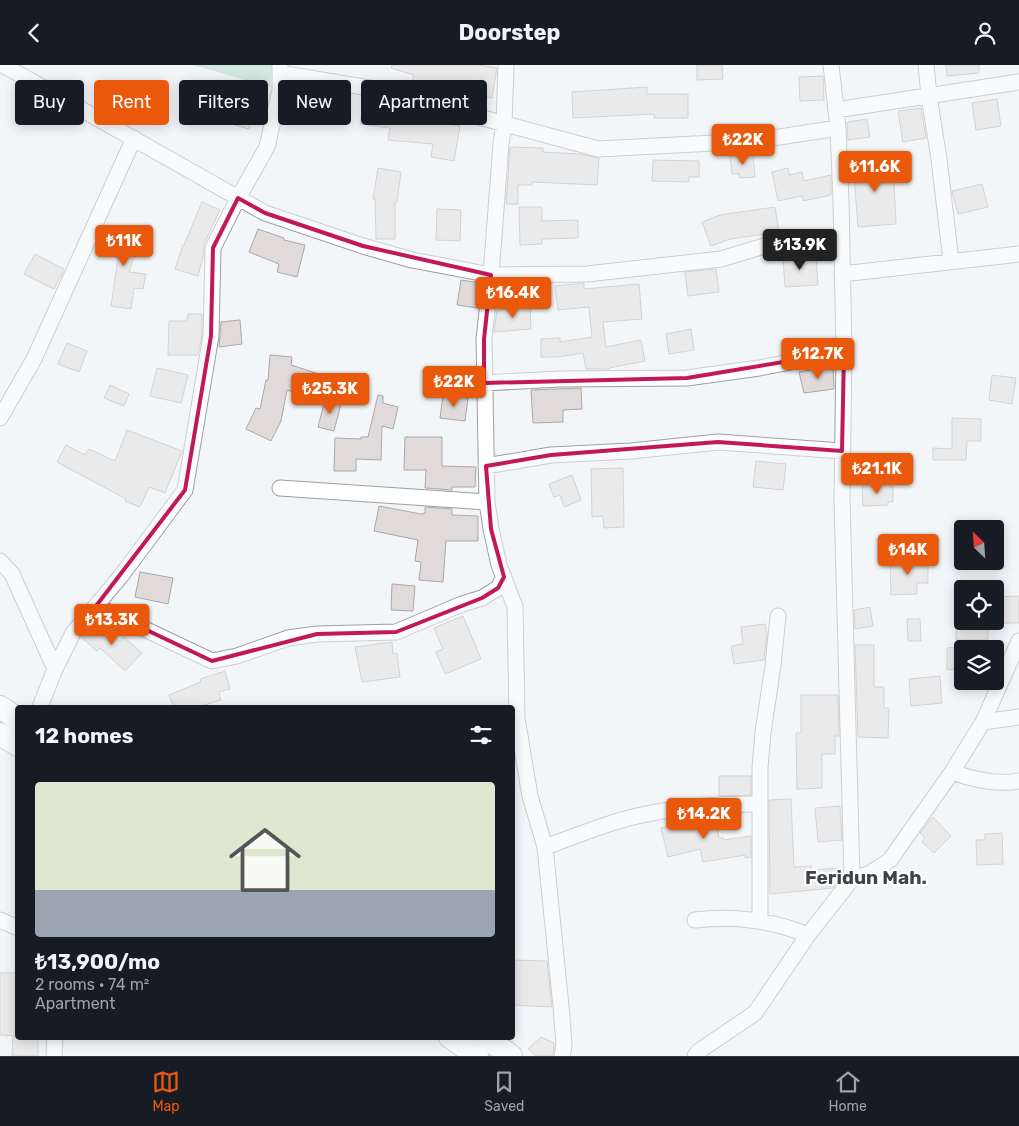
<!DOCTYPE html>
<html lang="en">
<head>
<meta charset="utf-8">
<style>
  body { margin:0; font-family:Rubik,sans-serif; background:#20242c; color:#f1f3f6; height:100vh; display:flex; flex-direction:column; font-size:19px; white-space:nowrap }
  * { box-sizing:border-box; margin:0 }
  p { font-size:16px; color:#9ea1a6 }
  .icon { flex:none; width:28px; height:28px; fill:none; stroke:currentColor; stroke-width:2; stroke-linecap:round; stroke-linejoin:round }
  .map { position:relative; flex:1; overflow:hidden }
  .panel { position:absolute; left:15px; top:640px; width:500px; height:335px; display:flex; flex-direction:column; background:#171b24; border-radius:5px; box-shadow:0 2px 12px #0003 }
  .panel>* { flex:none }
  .banner { position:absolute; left:15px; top:15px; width:500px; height:45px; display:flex; gap:10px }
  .needle { width:32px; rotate:335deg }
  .controls { position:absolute; left:954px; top:455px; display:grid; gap:10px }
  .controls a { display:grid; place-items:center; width:50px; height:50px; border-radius:5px; background:#171b24; box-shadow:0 2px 12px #0003; font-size:25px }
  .price { position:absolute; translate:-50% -42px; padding:0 11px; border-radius:5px; background:#ea580c; color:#fff; font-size:16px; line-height:32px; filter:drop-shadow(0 1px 2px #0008) }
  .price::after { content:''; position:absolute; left:50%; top:30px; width:15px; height:11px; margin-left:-8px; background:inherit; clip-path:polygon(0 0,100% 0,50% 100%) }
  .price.current { background:#222; color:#fff }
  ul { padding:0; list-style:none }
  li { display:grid; align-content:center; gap:10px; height:265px; padding:0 20px }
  li span { display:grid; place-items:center; height:155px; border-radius:5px; color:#555 }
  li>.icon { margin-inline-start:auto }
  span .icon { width:90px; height:90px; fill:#fffc; stroke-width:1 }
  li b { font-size:21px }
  h2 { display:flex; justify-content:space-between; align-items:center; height:60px; padding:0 20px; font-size:21px }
  .chip { padding:0 18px; border-radius:5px; background:#171b24; box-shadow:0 2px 12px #0003; font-size:18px; line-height:45px }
  .chip.current { background:#ea580c; color:#fff }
  header { display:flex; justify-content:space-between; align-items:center; height:65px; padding:0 20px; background:#171b24; font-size:22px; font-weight:700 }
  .dock { display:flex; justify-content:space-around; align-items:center; height:70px; border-top:1px solid #363941; background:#171b24; font-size:14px; color:#9ea1a6 }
  .dock a { display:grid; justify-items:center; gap:2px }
  .dock .current { color:#ea580c }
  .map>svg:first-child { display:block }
</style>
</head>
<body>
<header><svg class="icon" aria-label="back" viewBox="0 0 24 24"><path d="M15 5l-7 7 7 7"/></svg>Doorstep<svg class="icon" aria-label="person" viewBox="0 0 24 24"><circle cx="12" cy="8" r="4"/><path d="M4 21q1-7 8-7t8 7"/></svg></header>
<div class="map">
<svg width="1019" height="991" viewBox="0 0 1019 991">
  <rect width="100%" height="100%" fill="#f2f6f9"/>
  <path fill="#acdac0" d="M193,0H272L270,22Z"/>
  <path fill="#e0dbda" stroke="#ada8a7" d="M392,0H479L497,3L492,33L436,21L434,27L411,19L414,10L391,3Z
    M697,0H722L723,14L697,15Z
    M946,0H979V8L947,11Z
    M823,11L824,35L800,36L799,12Z
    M647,22V29H688V53H654V49L573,53L572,27Z
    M235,30L258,37L249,64L227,58Z
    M997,34L1001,61L976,65L972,38Z
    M364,39L418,46L417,54L460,61L454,96L431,92L433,79L388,75L390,63L360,59Z
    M921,43L926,73L903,77L898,46Z
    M867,54L870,72L848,75L847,57Z
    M510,82L543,83V87L579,89L599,93L597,120L533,117L532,120H518V139H506Z
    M753,89L755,112L739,113V109H732L730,91Z
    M653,95L699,96V112H689V117L652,116Z
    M893,96L896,159L858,162L853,98Z
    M378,103L401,107L397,137H395V174H376L375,134H373Z
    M788,103L789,110L802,107L804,116L831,110V130L803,136L802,131L778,136L772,107Z
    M982,119L988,142L958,149L952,126Z
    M202,137L220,145L204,179L203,192L198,211L175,204L183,180H184Z
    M519,142H542V156L578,155V173L542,174V179L520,180Z
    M775,142L779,167L730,174L711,181L702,157L720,150Z
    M437,144L461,145L460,176L436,175Z
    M110,162L141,172L129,207L146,209L143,224L134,223L131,244L111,241L118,193L105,189L106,185L103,184Z
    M258,164L284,173V175L305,180L297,212L277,207L279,199L249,187Z
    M35,189L64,204L54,224L24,209Z
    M816,191L818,220L785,222L783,192Z
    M716,204L719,227L688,231L685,207Z
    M461,215L481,218L478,243L457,240Z
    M584,218V224L639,219L642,254L603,257L606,282L641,275L645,296L609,303V304H586L583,288L558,292H541V274L560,273V277L592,272L589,242L558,245L555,221Z
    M530,240L531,264L494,267L497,245L518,244V241Z
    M188,249H202V270L198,290H168L169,256H187Z
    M240,255L242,279L219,282L221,257Z
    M691,264L694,285L669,289L666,269Z
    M67,278L87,286L79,307L58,299Z
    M270,290L292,292L291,300L322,310L314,334L287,325L281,356L271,376L246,364L256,343L260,344L266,315H268Z
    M833,301L834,324L804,328L799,307Z
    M157,303L188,310L181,338L150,331Z
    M992,310L1016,313L1012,339L989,335Z
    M110,320L129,329L124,341L104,333Z
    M581,323L582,344L563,345V357L533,358L531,325Z
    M378,330L383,331V338L398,342L393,364L382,361L381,395L356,394V406H334L335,373L361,374V372H368Z
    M443,330L468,333L465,356L440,353Z
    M325,335L341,339L334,366L318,362Z
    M952,353L981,354V376H967L966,395H933V383L952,384Z
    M127,365L182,386L165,428L149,422L140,442L125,436L126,434L57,397L66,380L85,390L89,384L115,396Z
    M405,372H442V401L476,402L475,422H452V425L425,423L426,405H404Z
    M756,396L786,399L783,425L753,422Z
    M623,403L624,462L604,463L603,451L592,452L591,404Z
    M572,410L581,435L564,442L560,430L554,432L549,419Z
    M862,421H893V437H888V440L863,441Z
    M379,441L421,449L425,448V442L452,444V450L478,451V476H446L443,517L419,515L421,497L415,496L418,475L374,466Z
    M928,495V518H917V529L891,530L890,496Z
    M140,507L173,513L168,539L135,532Z
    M392,519L415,521L413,546L391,545Z
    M1019,531V558H995V532Z
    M870,542L873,561L855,564L854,545Z
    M463,551L481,594L445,609L436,587L443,584L434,563Z
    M907,554H920L921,576H908Z
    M99,556L120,577L124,572L142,588L125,606L100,583L97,586L82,573Z
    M956,556H988V575H956Z
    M765,559L767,569L764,595L734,599L731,581L743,579L741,562Z
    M392,577L393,589L397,588L400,612L362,617L355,582Z
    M855,580H874V622H884V643H889L888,673L858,672Z
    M962,582V604L947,605V583Z
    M225,606L230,624L219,627L221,635L198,642H174L169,630L201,617L200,614Z
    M940,611L942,638L911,641L909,614Z
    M801,630H838L839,671H835V689H822V723L797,724L796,668H801Z
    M719,711H751V730L719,731Z
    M791,734L794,802L811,801L812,805L839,803L840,814L833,823L770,829L769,735Z
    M840,741L842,775L818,777L815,743Z
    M715,750L719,773H723V775L751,771V792L745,793V790L703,797L700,784L668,792L661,763L696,754V751Z
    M933,752L951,771L934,788L922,777L925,773L920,768Z
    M1002,768L1003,799L977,800L976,775H985V769Z
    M512,895L547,896L552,942L512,940Z
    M0,908H18V971L0,970Z
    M13,972H38V991H12Z
    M541,972L554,978L553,991H536L528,984Z"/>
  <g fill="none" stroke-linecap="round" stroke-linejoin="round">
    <g stroke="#9ca0a2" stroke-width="17">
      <path id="minor" d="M3,0L265,148L363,181L412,195L491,210L587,209L721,194L774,178L841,179
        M506,0L504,59L501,79L491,210L484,274L487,437L491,464L499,500L515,542L517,653L530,731L545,782L561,941L564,980L562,991
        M926,0L929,31L939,94L951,196
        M280,8L375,24L598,84L753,76L838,63
        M836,45L1019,17
        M842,209L1019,189
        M484,318L559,314L687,313L759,303L844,287
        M0,353L34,294L134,73
        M486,401L551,390L631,386L718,377L842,386
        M280,423L487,437
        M0,496L12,509L55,604
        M96,541L212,596L237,591L288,573L317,569L396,567L462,539L482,533L498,523L504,512
        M40,642L55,604L73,568L121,511L185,425L211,271L213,183L238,133L267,82L280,25V0
        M983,657L1019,652
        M952,707C974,715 996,720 1019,716
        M545,782C574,772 603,759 633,752C675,742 717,739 760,739
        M852,814L869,809L890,795L952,707L983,657L1019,576
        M0,855L18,863
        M695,855C735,850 771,855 808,870
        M760,855V703L763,667L773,601L778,551
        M54,991L55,972
        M695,991L699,986L755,948L808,870L852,814L842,434L844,287L841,136L838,63L831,0"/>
    </g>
    <g stroke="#9ca0a2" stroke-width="24">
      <path id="highway" d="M0,642L18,654
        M0,669L18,680
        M450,972L477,991
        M485,972L511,991"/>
    </g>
    <use href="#minor" stroke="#fff" stroke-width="15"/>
    <use href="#highway" stroke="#fff" stroke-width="22"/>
  </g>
  <path d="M0 0H1019V991H0ZM238,133L265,148L363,181L491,210L484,274V318L687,313L844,287L842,386L718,377L551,390L486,401L491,464L504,512L498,523L482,533L396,567L317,569L212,596L96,541L185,425L211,271L213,183Z" fill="#f2f6f9" fill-opacity=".55" fill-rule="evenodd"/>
  <path fill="none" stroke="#c2185b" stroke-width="4" stroke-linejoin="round" d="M238,133L265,148L363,181L491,210L484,274V318L687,313L844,287L842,386L718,377L551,390L486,401L491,464L504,512L498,523L482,533L396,567L317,569L212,596L96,541L185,425L211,271L213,183Z"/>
  <g text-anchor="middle" stroke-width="4.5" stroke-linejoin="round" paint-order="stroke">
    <g font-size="19" font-weight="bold" fill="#404345" stroke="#fff">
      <text x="866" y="819">Feridun Mah.</text>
    </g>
  </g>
</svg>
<div class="controls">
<a><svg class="needle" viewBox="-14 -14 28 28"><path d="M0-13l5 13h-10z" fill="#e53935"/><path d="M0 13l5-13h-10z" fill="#9ea1a6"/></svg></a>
<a><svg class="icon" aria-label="locate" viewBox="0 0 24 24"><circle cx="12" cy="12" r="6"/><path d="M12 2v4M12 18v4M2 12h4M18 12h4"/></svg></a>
<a><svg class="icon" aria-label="layers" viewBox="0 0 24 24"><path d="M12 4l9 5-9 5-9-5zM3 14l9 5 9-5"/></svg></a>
</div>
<b class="price" style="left:743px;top:101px">₺22K</b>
<b class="price" style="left:875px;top:128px">₺11.6K</b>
<b class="price" style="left:124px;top:202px">₺11K</b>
<b class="price current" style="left:800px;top:206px">₺13.9K</b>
<b class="price" style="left:513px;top:254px">₺16.4K</b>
<b class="price" style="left:818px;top:315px">₺12.7K</b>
<b class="price" style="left:454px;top:343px">₺22K</b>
<b class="price" style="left:330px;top:350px">₺25.3K</b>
<b class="price" style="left:877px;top:430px">₺21.1K</b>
<b class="price" style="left:908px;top:511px">₺14K</b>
<b class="price" style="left:112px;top:581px">₺13.3K</b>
<b class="price" style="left:704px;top:775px">₺14.2K</b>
<div class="banner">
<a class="chip">Buy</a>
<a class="chip current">Rent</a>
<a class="chip">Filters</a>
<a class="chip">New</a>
<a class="chip">Apartment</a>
</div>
<section class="panel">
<h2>12 homes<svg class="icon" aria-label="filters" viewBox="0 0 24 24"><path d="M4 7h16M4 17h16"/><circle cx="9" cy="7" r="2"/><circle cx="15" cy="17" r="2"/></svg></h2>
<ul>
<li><span style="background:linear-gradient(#dfe7d0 70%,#9aa5b1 0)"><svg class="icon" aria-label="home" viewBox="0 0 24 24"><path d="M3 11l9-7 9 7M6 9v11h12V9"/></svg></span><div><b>₺13,900/mo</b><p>2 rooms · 74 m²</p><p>Apartment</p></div></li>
</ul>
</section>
</div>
<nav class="dock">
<a class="current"><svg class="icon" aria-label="map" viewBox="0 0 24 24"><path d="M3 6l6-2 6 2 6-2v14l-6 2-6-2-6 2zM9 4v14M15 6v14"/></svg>Map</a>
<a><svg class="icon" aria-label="saved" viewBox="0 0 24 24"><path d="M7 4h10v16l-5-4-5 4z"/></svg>Saved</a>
<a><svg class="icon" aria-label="home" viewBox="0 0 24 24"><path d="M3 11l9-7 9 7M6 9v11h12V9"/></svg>Home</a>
</nav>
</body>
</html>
